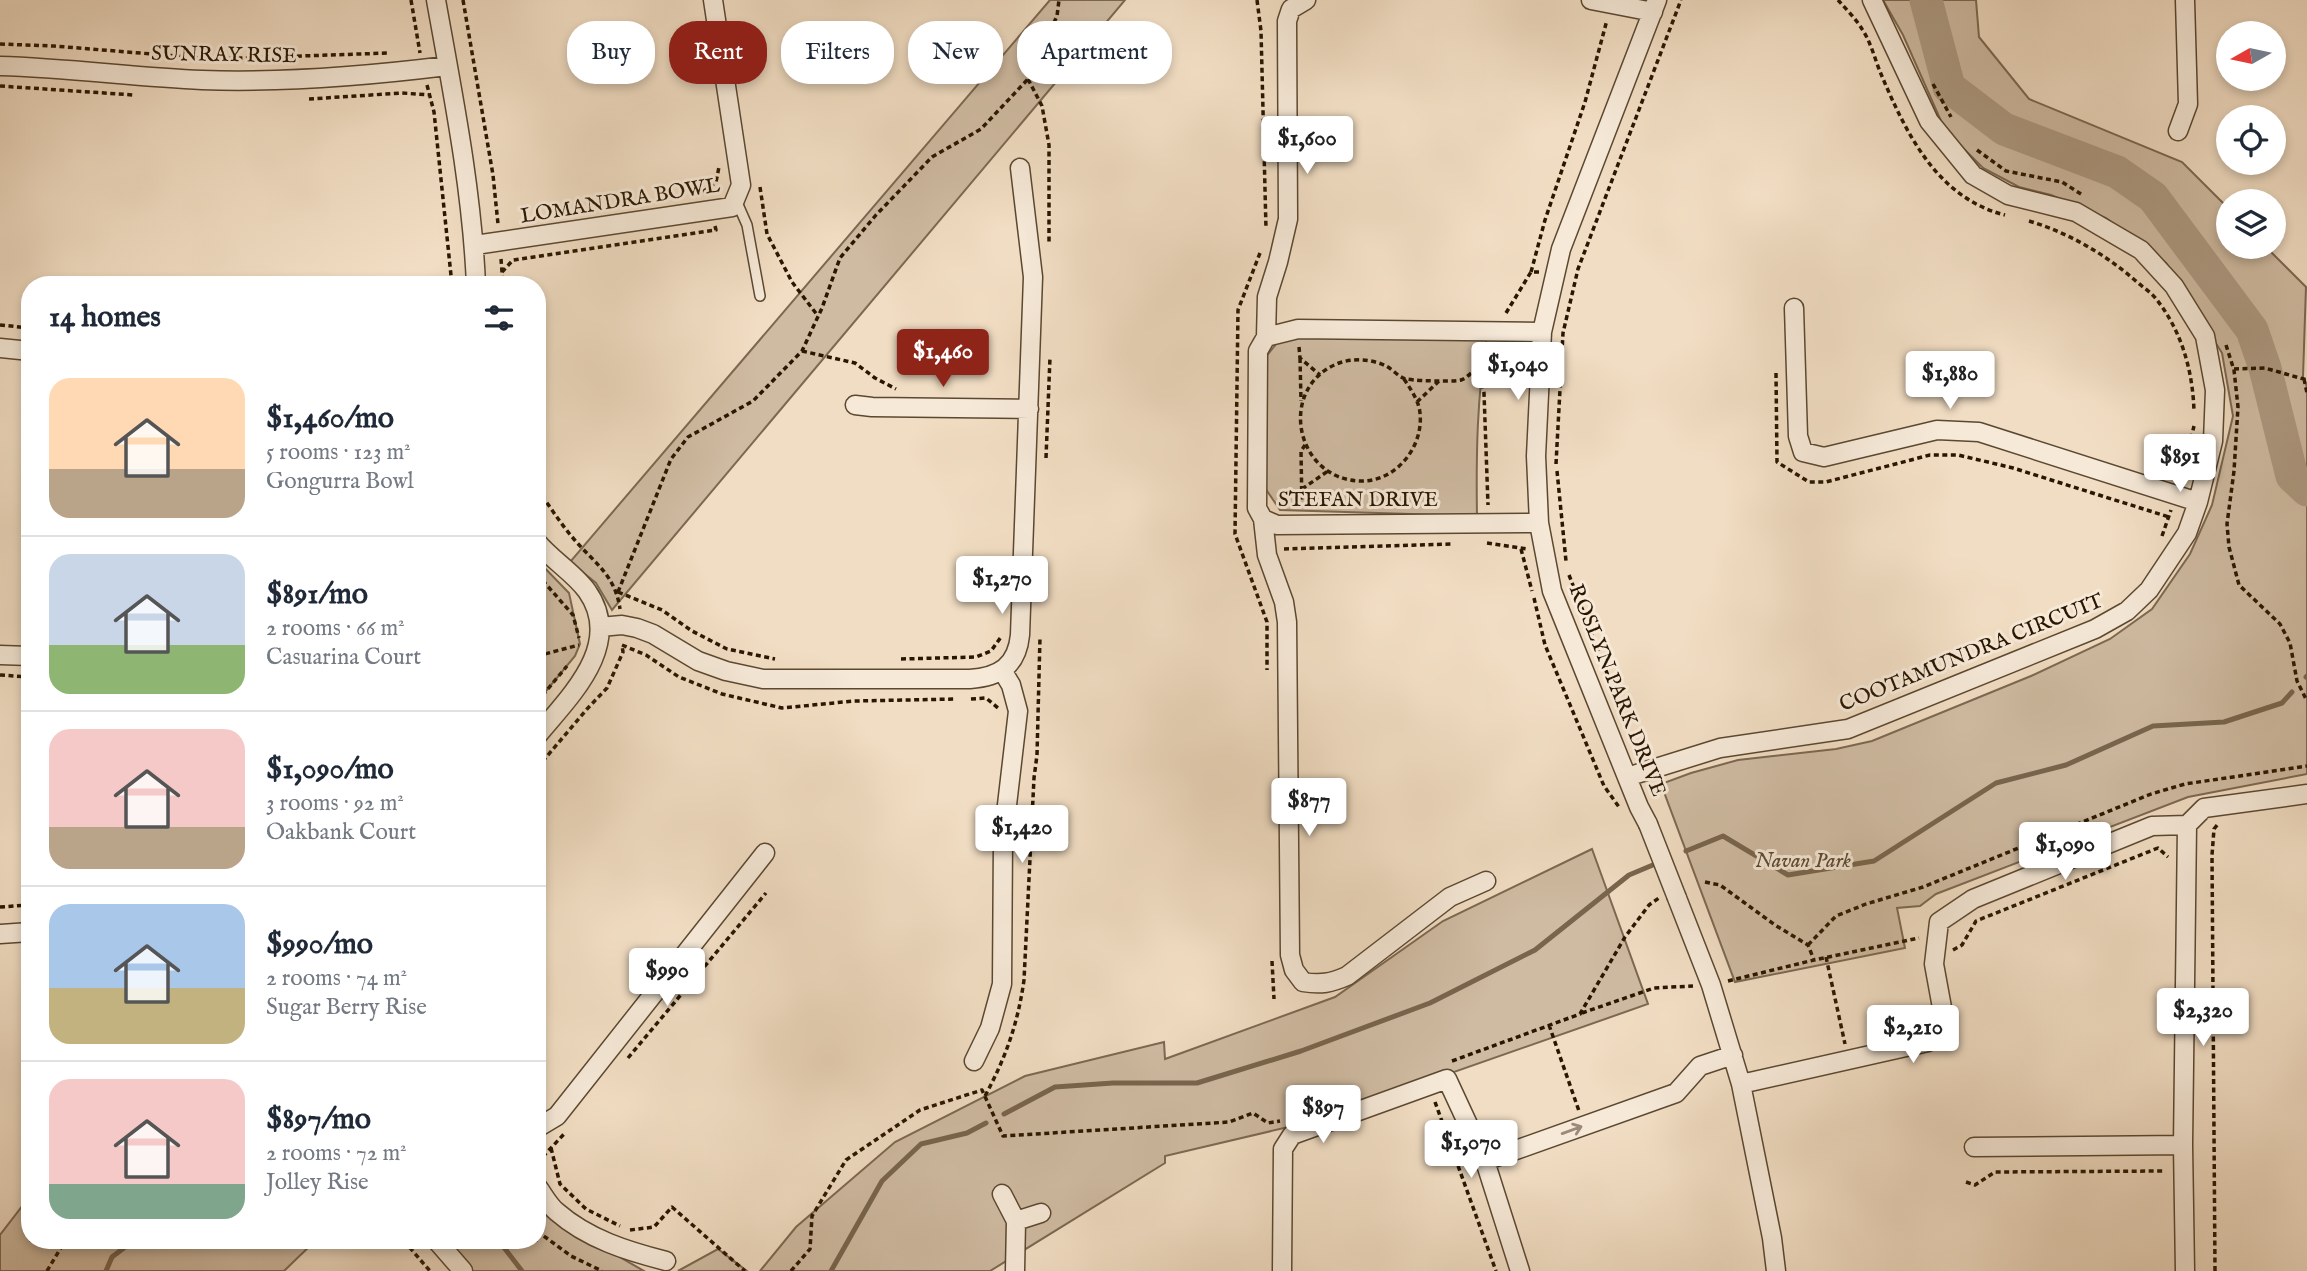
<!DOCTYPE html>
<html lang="en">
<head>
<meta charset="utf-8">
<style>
  body { margin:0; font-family:"IM FELL English",serif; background:#f6f6f7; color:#1f2937; height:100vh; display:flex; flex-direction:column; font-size:26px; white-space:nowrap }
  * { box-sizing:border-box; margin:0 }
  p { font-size:23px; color:#747a83 }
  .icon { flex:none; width:38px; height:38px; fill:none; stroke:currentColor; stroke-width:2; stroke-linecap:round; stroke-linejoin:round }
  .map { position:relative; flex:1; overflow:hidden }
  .drawer { position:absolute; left:21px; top:276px; width:525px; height:973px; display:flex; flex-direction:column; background:#fff; border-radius:28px; box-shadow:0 4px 10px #0003 }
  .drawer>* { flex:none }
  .hud { position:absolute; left:567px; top:21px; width:665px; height:63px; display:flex; gap:14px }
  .needle { width:46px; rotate:261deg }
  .fabs { position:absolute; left:2216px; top:21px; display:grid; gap:14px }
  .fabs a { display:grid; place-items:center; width:70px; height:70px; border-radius:50%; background:#fff; box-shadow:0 4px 10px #0003; font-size:35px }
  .price { position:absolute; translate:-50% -60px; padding:0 16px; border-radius:7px; background:#fff; color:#222; font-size:23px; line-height:46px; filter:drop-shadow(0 2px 4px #0008) }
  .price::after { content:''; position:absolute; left:50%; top:42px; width:21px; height:16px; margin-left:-10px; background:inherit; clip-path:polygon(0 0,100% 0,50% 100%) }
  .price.current { background:#8f2418; color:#fff }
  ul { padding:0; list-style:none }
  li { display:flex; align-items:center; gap:21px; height:175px; padding:0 28px }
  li+li { border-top:2px solid #e0e1e3 }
  li span { display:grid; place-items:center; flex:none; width:196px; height:140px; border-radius:21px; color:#555 }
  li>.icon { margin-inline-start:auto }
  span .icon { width:84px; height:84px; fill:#fffc; stroke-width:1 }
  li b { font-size:30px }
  h2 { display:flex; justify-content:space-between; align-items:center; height:84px; padding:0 28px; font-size:30px }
  .tag { padding:0 24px; border-radius:28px; background:#fff; box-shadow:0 4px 10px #0003; font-size:24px; line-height:63px }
  .tag.current { background:#8f2418; color:#fff }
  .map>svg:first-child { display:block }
</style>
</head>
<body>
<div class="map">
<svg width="2307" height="1271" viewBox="0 0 2307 1271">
  <rect width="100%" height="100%" fill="#f1ddc3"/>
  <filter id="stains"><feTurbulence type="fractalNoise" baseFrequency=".00286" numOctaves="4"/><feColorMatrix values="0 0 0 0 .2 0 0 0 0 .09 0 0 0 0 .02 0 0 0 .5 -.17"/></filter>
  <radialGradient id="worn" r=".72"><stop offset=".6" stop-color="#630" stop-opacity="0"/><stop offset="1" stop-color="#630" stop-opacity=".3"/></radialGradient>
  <path fill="#cfbba2" stroke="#7c6851" stroke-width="2" d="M1050,0H1125L612,610L596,583L570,562Z
    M1883,0H1976L1979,37L2029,99L2182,162L2228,208V247H2266L2306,287L2303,377L2307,387V774L2188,797L1936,894L1920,906L1897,908L1905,948L1735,982L1661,784L1691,773L1738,760L1836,749L1872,741L2031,676L2110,639L2152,609L2190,554L2212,505L2233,416L2222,353L2166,263L2106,218L2051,195L2019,187L1983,168L1945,130L1903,35Z
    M1487,335C1477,396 1476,455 1477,516L1280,510L1263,485L1265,358L1281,338Z
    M537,560L569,593L580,644L575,656L537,702Z
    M1592,849L1648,1004L1314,1121L1165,1156V1163L990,1271H760L796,1227L895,1142L1025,1076L1164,1042L1165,1059L1335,997L1443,921Z
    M30,1196V1241H315L284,1271H0V1235Z
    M537,1206L540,1211L644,1271H472L447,1241H537Z
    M718,1249L747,1271H678Z"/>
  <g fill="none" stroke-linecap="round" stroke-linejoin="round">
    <path stroke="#78654d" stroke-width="5" d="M2306,677L2307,676
      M1686,851L1723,836L1788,875L1874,861L1996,783L2066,765L2153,726L2224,722L2282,703L2292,692
      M1004,1114L1055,1087L1113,1083H1197L1301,1051L1430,1003L1535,950L1629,875L1660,862
      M499,1241L522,1271
      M106,1271L112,1257L133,1241
      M831,1271L882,1181L921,1144L967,1133L986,1123"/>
    <path stroke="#ad9981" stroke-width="33" d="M1926,0L1949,87L2004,129L2117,172L2153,197L2252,330L2265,368L2292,476L2307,490"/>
    <g stroke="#5b4831" stroke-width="12">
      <path id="service" d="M736,200L747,225L760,296"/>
    </g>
    <g stroke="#5b4831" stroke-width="21">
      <path id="minor" d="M436,0C453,95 472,189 476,285
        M1591,0L1653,12
        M0,66C68,68 135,77 202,80C285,83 366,76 447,66
        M2178,131L2188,104L2185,0
        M475,245L732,207L741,185L713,0
        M1794,308L1798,436L1803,452L1824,457L1937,430L1979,432L2198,502
        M1266,337L1267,297L1278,262L1288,219L1287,21L1291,9L1306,0
        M0,348L30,351
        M855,405L872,407L1029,409
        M1263,519L1267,555L1284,602L1287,622L1290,955L1294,970L1303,982C1321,985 1331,983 1347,976L1450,897L1486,881
        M1539,523L1277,525L1263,519L1257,508L1258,351L1266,337L1298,329L1542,332
        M537,542C552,560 574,573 587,591C625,645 569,697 537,736
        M600,627L622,625L637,628L653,634L698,661L726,671L763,679H970C999,677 1017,666 1020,635L1033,277L1020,168
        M0,655L30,656
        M1627,777L1720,748L1848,729L2095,629L2127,611L2149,590L2187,533L2198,502L2213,441L2215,390L2205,336L2174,286L2141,250L2076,212L2008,195L1973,175L1929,121L1872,0
        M1648,824L1639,807L1552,591L1539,523L1536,456L1542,332L1561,249L1657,0
        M2187,825L2204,808L2307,794
        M1677,898L1711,985L1741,1084L1772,1238L1776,1271
        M0,934L30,932
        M974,1061L990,1028L1002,984L1003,839L1018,711L1011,685L1002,670
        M1741,1084L1928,1042L1938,1035L1945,1024L1934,964L1939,922L1973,899L2152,826L2187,825
        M537,1128L557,1116L765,853
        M1974,1147L2183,1145
        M1485,1161L1676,1093L1700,1066L1733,1055
        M537,1186C543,1194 549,1206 557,1212C588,1239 627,1251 666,1261
        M1002,1194L1016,1221L1015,1271
        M1016,1221L1041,1213
        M437,1241L463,1271
        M1282,1271L1283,1149L1292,1135L1447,1079L1485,1161L1520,1271
        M2185,1271L2183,1145L2187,825"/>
    </g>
    <path stroke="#291600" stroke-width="3.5" stroke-dasharray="5 3.5" stroke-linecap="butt" d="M411,0L420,53
      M463,0L493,175L498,224
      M1257,0L1261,31L1266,229
      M1838,0C1846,9 1856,19 1862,29C1871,42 1875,60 1881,74C1906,133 1937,198 2005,215
      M0,44L54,46L213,59L389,53
      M1028,79L1042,106L1049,145V244
      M1933,84L1951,117
      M427,85L434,112L452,285
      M0,86L134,95
      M309,99L402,93L430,95
      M1977,150L2006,171L2062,182L2081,194
      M760,187L767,234L792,282L818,316
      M703,192L716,182L719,167
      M2029,221C2069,233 2105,254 2137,282C2144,288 2152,293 2157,300C2182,332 2193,372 2194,412
      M1260,253L1238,310L1235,534L1267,622V670
      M501,259L503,285
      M502,272L513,260L716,230L715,226
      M1531,272L1545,220L1585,102L1607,20
      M1506,313L1531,272H1539
      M0,325L30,328
      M2226,345L2234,370L2238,407L2234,471L2227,524L2229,547L2239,585L2280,624L2290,643L2297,681L2307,701
      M1299,347L1300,358L1320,375
      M802,351L855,363L875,378L896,389
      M1300,358L1301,401
      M1478,367L1484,393L1488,505
      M2234,369L2265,368L2307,380
      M1776,373L1777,462L1809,482H1826L1930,455H1958L2013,468L2169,517
      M1404,379C1410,388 1416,397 1419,407C1427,443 1398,481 1362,481C1295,481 1276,387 1339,363C1353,358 1372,359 1386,366C1392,369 1397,375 1403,378C1408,381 1455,382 1461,380C1467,378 1473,371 1478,367L1481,346
      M2304,379L2307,393
      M1417,402L1439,381
      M1046,458L1050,357
      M1556,464L1563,333L1578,269L1681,0
      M1557,471L1566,561
      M2181,480L2194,426
      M537,489C549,505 560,523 573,538C594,563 615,574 620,609
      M1302,489L1328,471
      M1302,508L1301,451L1305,445
      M2162,536L2171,510
      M1487,543L1528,549
      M1284,549L1452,544
      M1521,549L1532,591
      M537,574L573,615L579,638
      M1569,575L1612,686
      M618,592L671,459L688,437L753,401L802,351L822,308L840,258L876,215L932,157L981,129L1028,79L1057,16L1059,0
      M618,592L662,610L692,631L727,649L775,659
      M1534,598L1545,645L1604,786L1619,807
      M622,645L646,655L679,677L722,694L782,708L854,701L956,699
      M537,656L579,645
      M901,659L976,657L991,651L1001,637
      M0,675L30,677
      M971,699L986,698L998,708
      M537,702L567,666
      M537,768L587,709L607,688L623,652L622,645
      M1705,882L1720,885L1775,925L1808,945L1814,960
      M0,907L30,905
      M1808,945L1836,916L1866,904L1923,887L2151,794L2185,784L2307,766
      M1953,950L1962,945L1976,921L2158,848L2168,857
      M1826,957L1845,1044
      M1272,961L1274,999
      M1728,981L1814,960L1919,938
      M1582,1013L1654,988L1693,986
      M1549,1025L1579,1111
      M628,1058L766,893
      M1452,1061L1580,1014L1625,937L1649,905L1659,898
      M985,1096C1006,1057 1018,1023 1024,980L1034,778L1037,755L1040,637
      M1435,1102L1496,1271
      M551,1148L560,1184L586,1209L620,1226
      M537,1163L564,1134
      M1966,1182L1975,1185L1995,1172L2165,1171
      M630,1230L654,1227L672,1207L745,1271
      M537,1231L571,1256L602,1271
      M404,1241L430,1271
      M47,1271L65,1241
      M791,1271L810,1249L812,1216L846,1160L920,1110L982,1090L1003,1136L1229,1122L1253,1113L1268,1123L1280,1121
      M2215,1271L2212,855L2214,829L2218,824"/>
    <use href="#service" stroke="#f6e9d8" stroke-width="9"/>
    <use href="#minor" stroke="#f6e9d8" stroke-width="18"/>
    <g stroke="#5b4831" stroke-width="21" stroke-linecap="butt">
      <path id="minor-bridge" d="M1648,824L1677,898"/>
    </g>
    <use href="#minor-bridge" stroke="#f6e9d8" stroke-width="18"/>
  </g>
  <defs><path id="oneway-shaft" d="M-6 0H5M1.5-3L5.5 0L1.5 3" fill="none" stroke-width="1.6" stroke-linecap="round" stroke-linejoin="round" transform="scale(1.75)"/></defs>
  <use stroke="#9a8a77" href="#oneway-shaft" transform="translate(1572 1130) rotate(-20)"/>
  <g text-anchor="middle" stroke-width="6" stroke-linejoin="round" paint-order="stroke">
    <g font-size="21" fill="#291600" stroke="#f6e9d8">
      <text transform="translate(224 54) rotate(1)" y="7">SUNRAY RISE</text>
      <text transform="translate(620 200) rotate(-9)" y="7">LOMANDRA BOWL</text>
      <text x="1358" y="506">STEFAN DRIVE</text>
      <text transform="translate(1971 652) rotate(-22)" y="7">COOTAMUNDRA CIRCUIT</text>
      <text transform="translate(1618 690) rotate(68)" y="7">ROSLYN PARK DRIVE</text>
    </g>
    <g font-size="21" font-style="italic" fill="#5b4831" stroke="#f6e9d8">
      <text x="1803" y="867">Navan Park</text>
    </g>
  </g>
  <rect width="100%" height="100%" filter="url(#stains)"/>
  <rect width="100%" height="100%" fill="url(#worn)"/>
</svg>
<div class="fabs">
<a><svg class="needle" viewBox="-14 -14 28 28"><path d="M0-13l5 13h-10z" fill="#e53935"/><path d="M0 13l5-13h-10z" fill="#747a83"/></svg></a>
<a><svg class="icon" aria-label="locate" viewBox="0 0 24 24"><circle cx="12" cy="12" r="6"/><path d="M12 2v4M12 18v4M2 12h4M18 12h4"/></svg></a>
<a><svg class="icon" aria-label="layers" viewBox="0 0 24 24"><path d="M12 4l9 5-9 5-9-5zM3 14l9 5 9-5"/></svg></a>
</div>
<b class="price" style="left:1307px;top:176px">$1,600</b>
<b class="price current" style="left:943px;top:389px">$1,460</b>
<b class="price" style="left:1518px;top:402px">$1,040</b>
<b class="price" style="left:1950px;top:411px">$1,880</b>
<b class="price" style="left:2180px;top:494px">$891</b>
<b class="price" style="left:1002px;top:616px">$1,270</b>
<b class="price" style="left:1309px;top:838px">$877</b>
<b class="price" style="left:1022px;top:865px">$1,420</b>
<b class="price" style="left:2065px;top:882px">$1,090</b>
<b class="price" style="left:667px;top:1008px">$990</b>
<b class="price" style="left:2203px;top:1048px">$2,320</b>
<b class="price" style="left:1913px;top:1065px">$2,210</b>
<b class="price" style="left:1323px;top:1145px">$897</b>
<b class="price" style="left:1471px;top:1180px">$1,070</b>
<div class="hud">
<a class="tag">Buy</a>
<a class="tag current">Rent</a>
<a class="tag">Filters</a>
<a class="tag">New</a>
<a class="tag">Apartment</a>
</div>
<section class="drawer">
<h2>14 homes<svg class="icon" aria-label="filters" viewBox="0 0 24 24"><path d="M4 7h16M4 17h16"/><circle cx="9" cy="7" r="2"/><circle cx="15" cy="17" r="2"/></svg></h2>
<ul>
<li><span style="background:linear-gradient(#ffd9b3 65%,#b9a48a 0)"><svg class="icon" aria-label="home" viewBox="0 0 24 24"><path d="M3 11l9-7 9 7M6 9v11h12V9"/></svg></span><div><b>$1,460/mo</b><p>5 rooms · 123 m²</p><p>Gongurra Bowl</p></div></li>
<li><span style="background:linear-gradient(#c9d6e8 65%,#8fb573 0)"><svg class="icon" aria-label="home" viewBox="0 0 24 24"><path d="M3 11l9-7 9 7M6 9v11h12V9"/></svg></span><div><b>$891/mo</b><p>2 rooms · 66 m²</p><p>Casuarina Court</p></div></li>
<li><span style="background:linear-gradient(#f6c9c9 70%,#b9a48a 0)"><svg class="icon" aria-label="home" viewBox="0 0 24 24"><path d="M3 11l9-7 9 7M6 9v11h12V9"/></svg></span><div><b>$1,090/mo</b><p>3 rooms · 92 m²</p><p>Oakbank Court</p></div></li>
<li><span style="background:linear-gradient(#a9c7e8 60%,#c2b280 0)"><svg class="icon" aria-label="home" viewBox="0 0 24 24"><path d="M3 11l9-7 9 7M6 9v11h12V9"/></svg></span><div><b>$990/mo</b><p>2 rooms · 74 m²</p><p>Sugar Berry Rise</p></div></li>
<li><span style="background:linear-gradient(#f6c9c9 75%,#7fa58c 0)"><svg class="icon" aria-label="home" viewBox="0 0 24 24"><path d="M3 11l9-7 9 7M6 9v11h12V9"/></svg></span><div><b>$897/mo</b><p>2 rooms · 72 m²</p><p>Jolley Rise</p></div></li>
</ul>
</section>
</div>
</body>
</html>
